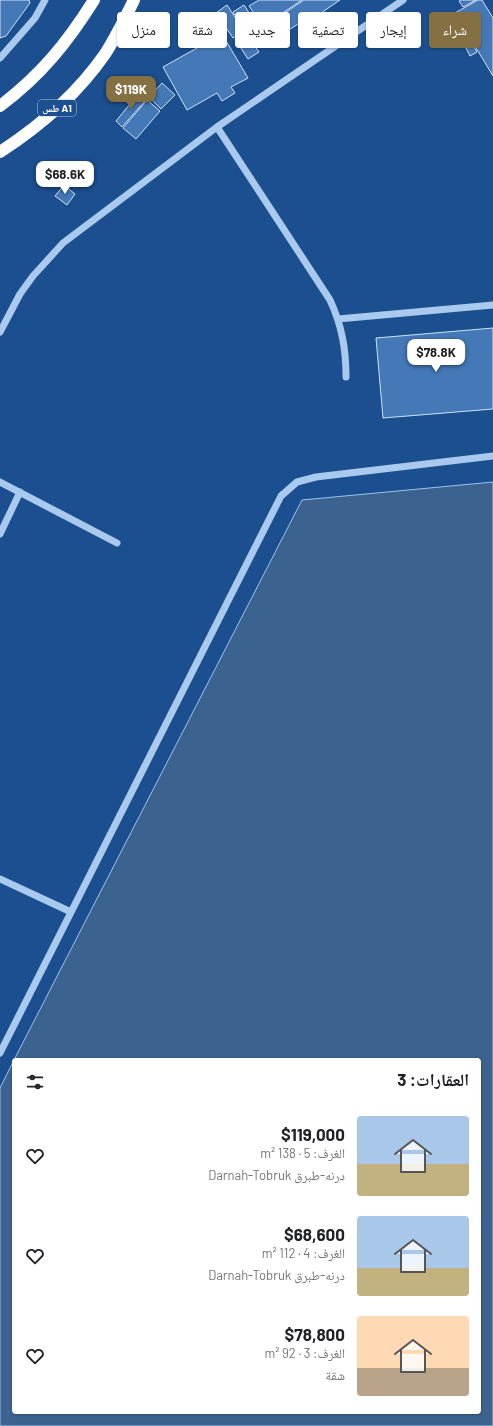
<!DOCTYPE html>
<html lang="ar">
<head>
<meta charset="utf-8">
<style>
  body { margin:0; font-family:Barlow,"Noto Naskh Arabic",sans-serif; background:#f2f2f2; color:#202124; direction:rtl; height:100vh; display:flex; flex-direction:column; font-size:15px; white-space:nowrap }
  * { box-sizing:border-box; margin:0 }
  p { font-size:13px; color:#757577 }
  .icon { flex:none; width:22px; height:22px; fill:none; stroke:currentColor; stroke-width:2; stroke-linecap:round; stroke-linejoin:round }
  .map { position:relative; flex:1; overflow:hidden; direction:ltr }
  .panel { position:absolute; left:12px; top:1058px; width:469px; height:356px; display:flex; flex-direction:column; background:#fff; border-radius:4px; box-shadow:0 1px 3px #0004; direction:rtl }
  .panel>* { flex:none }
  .top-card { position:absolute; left:12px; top:12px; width:469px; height:36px; direction:rtl; display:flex; gap:8px }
  .price { position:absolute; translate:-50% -34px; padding:0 9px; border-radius:8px; background:#fff; color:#222; font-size:13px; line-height:26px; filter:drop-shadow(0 1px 2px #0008) }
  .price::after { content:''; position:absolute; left:50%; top:24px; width:12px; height:9px; margin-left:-6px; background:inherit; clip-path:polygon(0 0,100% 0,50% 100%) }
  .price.active { background:#847042; color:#fff }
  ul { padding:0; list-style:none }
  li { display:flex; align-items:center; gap:12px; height:100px; padding:0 12px }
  li span { display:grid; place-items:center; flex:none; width:112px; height:80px; border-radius:4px; color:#555 }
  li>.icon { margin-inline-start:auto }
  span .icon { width:48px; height:48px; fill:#fffc; stroke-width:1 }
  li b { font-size:17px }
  h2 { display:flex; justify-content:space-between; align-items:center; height:48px; padding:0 12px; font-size:17px }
  .pill { padding:0 14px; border-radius:4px; background:#fff; box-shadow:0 1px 3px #0004; font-size:14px; line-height:36px }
  .pill.active { background:#847042; color:#fff }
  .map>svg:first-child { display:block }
</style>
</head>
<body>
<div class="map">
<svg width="493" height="1426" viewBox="0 0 493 1426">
  <rect width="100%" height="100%" fill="#1b4f8f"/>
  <path fill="#3c6290" stroke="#9cc4f0" d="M493,482V1426H0V1088L14,1060V1412H479V1060H14L302,500Z"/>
  <path fill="#4478b7" stroke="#cfe3fa" d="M0,0H29L30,3L6,36L0,38Z
    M259,0H302L263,26L249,6Z
    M304,0H340L318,15L316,12L286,32L277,18Z
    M461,0H476L463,7L459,1Z
    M478,0H482L493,18V76L455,13Z
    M227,5L244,31L233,38L216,13Z
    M244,5L257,25L246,32L233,12Z
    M276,20L282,30L269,38L263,29Z
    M259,25L267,39L256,46L247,32Z
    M245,32L259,52L248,59L235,39Z
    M222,34L248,78L231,87L235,93L222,101L217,93L187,110L163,67Z
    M471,42L477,52L470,56L465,46Z
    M162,83L175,95L161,109L149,97Z
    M139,93L146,100L122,127L116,121Z
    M147,100L160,111L136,139L123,128Z
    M64,185L75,194L67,205L55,196Z
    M493,328V409L383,418L376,338Z"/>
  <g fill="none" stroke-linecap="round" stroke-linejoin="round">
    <path stroke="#a9c9ee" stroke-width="7" d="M0,58L35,18L45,0
      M217,127L330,300C342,326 346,349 346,377
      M338,319L493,305
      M0,332L20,294L33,276L63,243L217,127L403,0
      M0,482L117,543
      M0,534L20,492
      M0,879L71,912
      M0,1053L281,496L297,482L316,477L493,456"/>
    <path stroke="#fff" stroke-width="12" d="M0,106C41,75 67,43 94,0
      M0,152C40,126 78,93 105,54C116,37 125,18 134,0"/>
  </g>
  <g text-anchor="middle" stroke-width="4" stroke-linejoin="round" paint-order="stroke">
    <rect fill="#1b4f8f" stroke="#bbcadd" stroke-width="1" x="38" y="100" width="38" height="16" rx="3"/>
    <g font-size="10" font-weight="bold" fill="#fff">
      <text x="57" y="112">طس A1</text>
    </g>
  </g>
</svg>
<b class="price active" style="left:131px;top:110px">$119K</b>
<b class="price" style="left:65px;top:195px">$68.6K</b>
<b class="price" style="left:436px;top:373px">$78.8K</b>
<div class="top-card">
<a class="pill active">شراء</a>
<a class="pill">إيجار</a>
<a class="pill">تصفية</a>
<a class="pill">جديد</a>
<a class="pill">شقة</a>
<a class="pill">منزل</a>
</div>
<section class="panel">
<h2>العقارات: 3<svg class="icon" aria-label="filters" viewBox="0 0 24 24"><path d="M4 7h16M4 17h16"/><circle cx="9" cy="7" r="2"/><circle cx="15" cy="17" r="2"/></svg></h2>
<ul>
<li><span style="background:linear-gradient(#a9c7e8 60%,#c2b280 0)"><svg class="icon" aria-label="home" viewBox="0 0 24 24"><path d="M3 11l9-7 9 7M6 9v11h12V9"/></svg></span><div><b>$119,000</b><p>الغرف: 5 · 138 m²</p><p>درنه-طبرق Darnah-Tobruk</p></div><svg class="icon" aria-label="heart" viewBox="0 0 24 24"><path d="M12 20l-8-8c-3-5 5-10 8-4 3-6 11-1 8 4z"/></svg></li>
<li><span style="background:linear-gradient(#a9c7e8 65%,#c2b280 0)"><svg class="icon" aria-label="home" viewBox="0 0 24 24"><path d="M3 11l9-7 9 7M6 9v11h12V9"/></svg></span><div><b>$68,600</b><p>الغرف: 4 · 112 m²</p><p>درنه-طبرق Darnah-Tobruk</p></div><svg class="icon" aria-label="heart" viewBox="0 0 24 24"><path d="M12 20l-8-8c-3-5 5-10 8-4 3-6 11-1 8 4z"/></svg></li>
<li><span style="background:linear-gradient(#ffd9b3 65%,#b9a48a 0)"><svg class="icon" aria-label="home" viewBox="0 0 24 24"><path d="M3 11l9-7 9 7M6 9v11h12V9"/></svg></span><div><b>$78,800</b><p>الغرف: 3 · 92 m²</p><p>شقة</p></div><svg class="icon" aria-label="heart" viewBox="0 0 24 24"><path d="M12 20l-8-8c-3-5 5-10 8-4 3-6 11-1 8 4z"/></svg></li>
</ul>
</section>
</div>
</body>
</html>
